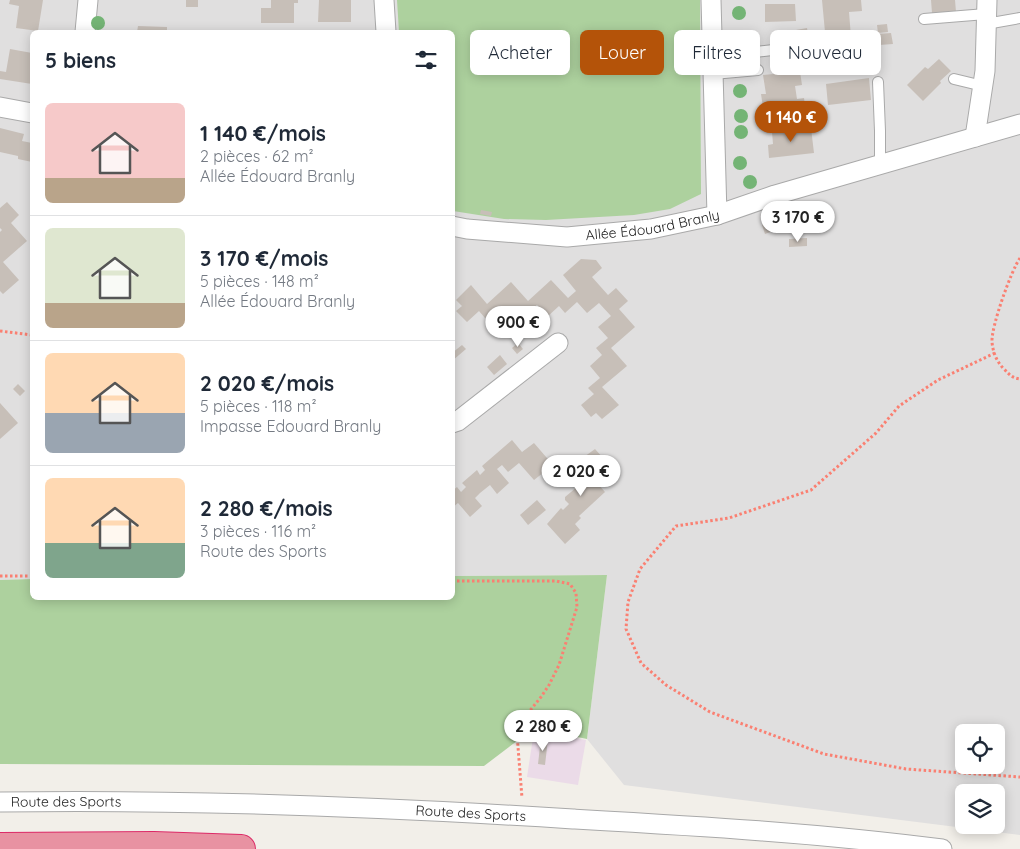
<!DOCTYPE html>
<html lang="fr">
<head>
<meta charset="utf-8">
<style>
  body { margin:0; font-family:Quicksand,sans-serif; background:#f2f2f3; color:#1f2937; height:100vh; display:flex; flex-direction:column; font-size:19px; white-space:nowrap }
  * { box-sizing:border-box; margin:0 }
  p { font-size:16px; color:#747a83 }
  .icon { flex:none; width:28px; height:28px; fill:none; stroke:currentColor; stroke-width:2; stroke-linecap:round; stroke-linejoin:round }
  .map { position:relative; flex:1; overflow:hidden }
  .drawer { position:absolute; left:30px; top:30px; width:425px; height:570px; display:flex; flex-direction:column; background:#fff; border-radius:8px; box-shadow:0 2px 12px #0003 }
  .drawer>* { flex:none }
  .top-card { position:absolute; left:470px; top:30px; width:475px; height:45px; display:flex; gap:10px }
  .tools { position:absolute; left:955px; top:724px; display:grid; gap:10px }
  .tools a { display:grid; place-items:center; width:50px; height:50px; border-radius:8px; background:#fff; box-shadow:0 2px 12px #0003; font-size:25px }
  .price { position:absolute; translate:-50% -42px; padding:0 11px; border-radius:18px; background:#fff; color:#222; font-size:16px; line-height:32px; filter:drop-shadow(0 1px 2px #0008) }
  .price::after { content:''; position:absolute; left:50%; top:30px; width:15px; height:11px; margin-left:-8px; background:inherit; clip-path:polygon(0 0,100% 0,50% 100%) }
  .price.selected { background:#b45309; color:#fff }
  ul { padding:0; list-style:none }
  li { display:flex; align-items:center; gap:15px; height:125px; padding:0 15px }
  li+li { border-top:1px solid #e0e1e3 }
  li span { display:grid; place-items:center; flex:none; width:140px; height:100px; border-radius:8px; color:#555 }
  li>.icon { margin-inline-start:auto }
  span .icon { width:60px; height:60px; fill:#fffc; stroke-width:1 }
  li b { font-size:21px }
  h2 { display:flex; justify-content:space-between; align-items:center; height:60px; padding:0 15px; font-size:21px }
  .chip { padding:0 18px; border-radius:8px; background:#fff; box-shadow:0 2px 12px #0003; font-size:18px; line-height:45px }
  .chip.selected { background:#b45309; color:#fff }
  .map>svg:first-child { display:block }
</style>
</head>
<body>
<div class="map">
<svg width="1020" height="849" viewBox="0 0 1020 849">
  <rect width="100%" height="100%" fill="#f2efe9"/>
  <path fill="#e0dfdf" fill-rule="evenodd" d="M0,0H1020V835L624,785L587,739L607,575L453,576L452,32H32V579L0,580ZM964,732H996V765H964ZM964,792H996V825H964Z"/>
  <path fill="#ebdbe8" d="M534,731L586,740L578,785L527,777Z"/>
  <path fill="#add19e" d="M397,0H700L701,194L670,209L634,215L546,220L504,219L453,211L452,32H399Z
    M607,575L587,739L534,728L484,766L0,764V580L32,579V598H452L453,576Z"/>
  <path fill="#c7bfb8" d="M10,0H43L38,31L16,28L19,6L9,4Z
    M186,0H198V7H186Z
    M271,0H298V3H294V23H261V8H271Z
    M319,0H351V22H318Z
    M822,0H861L862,11L849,12L851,37L835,38L834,31L825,32Z
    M931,0H955L956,12L932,13Z
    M765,4H795L796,21L765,22Z
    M887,24L888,32L878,33L877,25Z
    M138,26L167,27V32H137Z
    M807,28L809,41L797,42L796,30Z
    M891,33L893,44L879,45L877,34Z
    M10,49L32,53V84L0,79V71L6,72Z
    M939,59L951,71L940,81L941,83L923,101L907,85L925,67L928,69Z
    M799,65L802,85L795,86L797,99L804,98L806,113L786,116L785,111L764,114L761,94H766L763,75L785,73L784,66Z
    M869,78L871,100L828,105L826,84Z
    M815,107L816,116H812L811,108Z
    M0,128L24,134L22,141L32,143V162L18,159V156L0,152Z
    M811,128L814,153L769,158L768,145L773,144L772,132Z
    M7,202L19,215L11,223L27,241L3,262L19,280L3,294L0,291V232L2,230L0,228V208Z
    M481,210L492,212L491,216L480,214Z
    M770,223L773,231L765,234L762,225Z
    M807,238V246L789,247V239Z
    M581,259L596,260L602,268L592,277L608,295L616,288L628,301L619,309L635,327L611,348L627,366L602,387L619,405L602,419L596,413L591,417L581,405L594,394L588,388L600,378L590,366L602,355L596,348L608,338L598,327L611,316L599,303L587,313L577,302L565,313L559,306L547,317L537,305L525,315L519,309L507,320L497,308L485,318L479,311L467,322L456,311L462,306L456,300L471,285L487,304L511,282L528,301L551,280L568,298L576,291L563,275Z
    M518,343L523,349L517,354L512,348Z
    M462,345L466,349L452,361V353Z
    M500,355L507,364L494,375L487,367Z
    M18,384L25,391L20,396L13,389Z
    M0,403L18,423L0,439Z
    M512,440L522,452L534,443L553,465L534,480L519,463L508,472L502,465L497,469L509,483L497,494L490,485L480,493L475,498L482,506L470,517L458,503L452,508V491L457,487L461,492L466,487L462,483L477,470L480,475L485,470L482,466Z
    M595,449L613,469L597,483L605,492L579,516L581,518L575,524L580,530L565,544L547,524L561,508L563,510L569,504L565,500V497L577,487L580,490L592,479L577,462Z
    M537,500L546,510L528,525L520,515Z
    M541,738L548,739L545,765L538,764Z"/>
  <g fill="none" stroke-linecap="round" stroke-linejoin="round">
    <g stroke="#a9a9a9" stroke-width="12">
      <path id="service" d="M924,19L986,14
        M986,24L1020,18
        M712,57L826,44
        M713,74L758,70
        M954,79L983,86
        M878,82L880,131V164"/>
    </g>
    <g stroke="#a9a9a9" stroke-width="21">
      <g id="minor">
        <path d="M384,0L386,32"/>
        <path d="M711,0L717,215"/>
        <path d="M85,32L88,0"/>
        <path d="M0,107L32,113"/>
        <path d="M975,137L985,71L987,0"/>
        <path id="s1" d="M452,226L467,229L567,237L651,229L717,215L775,195L1020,124"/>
        <path d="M452,423L458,421L558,343"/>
        <path id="s2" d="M0,802C191,799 382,807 573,819C696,826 820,833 942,849"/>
      </g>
    </g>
    <g stroke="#dc2a67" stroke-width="30">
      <path id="motorway" d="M0,847L154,846L241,849"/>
    </g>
    <path stroke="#fa8072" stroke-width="3" stroke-dasharray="2.5 2.5" stroke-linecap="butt" d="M1020,258C1011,271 991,327 992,342C993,353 997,362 1004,369C1010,375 1012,378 1020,379
      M0,331L32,335
      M995,353L938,380L899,406L876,433L811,490L729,518L676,526L640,569L628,602L626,629L641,663L666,685L710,712L824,754L906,769L1020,777
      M0,576H32
      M452,581H556L570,584L576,593L577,607L559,665L549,685L541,697L519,724L517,733L518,747L522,798"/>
    <use href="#service" stroke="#fff" stroke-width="10"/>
    <use href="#minor" stroke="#fff" stroke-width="19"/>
    <use href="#motorway" stroke="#e892a2" stroke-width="28"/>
  </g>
  <g fill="#74b475">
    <circle cx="739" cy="13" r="7"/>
    <circle cx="98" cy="23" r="7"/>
    <circle cx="740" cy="91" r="7"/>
    <circle cx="741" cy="116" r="7"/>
    <circle cx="741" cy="132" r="7"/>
    <circle cx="740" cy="163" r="7"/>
    <circle cx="750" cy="182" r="7"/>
  </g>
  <g text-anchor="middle" stroke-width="5" stroke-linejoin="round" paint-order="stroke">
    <g font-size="14" fill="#222" stroke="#fff">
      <text dy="5" stroke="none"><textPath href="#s1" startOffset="202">Allée Édouard Branly</textPath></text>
      <text dy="5" stroke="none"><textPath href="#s2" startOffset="66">Route des Sports</textPath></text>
      <text dy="5" stroke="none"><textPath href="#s2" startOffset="471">Route des Sports</textPath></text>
    </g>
  </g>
</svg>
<div class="tools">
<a><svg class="icon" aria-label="locate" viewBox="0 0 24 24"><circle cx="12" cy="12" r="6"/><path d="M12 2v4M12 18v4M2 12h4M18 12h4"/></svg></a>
<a><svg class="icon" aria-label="layers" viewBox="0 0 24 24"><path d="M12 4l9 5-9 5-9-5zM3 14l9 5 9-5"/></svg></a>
</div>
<b class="price selected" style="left:791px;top:143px">1 140 €</b>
<b class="price" style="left:798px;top:243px">3 170 €</b>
<b class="price" style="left:518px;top:348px">900 €</b>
<b class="price" style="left:581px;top:497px">2 020 €</b>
<b class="price" style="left:543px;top:752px">2 280 €</b>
<div class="top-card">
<a class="chip">Acheter</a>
<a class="chip selected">Louer</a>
<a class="chip">Filtres</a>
<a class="chip">Nouveau</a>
</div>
<section class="drawer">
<h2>5 biens<svg class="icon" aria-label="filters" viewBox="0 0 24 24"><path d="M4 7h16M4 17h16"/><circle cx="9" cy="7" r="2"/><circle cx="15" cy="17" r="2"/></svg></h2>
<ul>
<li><span style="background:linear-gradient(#f6c9c9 75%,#b9a48a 0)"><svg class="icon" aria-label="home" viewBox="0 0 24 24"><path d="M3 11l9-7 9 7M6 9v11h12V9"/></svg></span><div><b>1 140 €/mois</b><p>2 pièces · 62 m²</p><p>Allée Édouard Branly</p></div></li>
<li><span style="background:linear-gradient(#dfe7d0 75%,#b9a48a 0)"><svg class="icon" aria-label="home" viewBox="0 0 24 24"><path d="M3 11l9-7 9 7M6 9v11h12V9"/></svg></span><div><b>3 170 €/mois</b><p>5 pièces · 148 m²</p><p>Allée Édouard Branly</p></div></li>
<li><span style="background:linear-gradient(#ffd9b3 60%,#9aa5b1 0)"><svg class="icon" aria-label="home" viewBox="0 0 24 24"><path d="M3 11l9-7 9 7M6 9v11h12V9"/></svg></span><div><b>2 020 €/mois</b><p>5 pièces · 118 m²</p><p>Impasse Edouard Branly</p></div></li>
<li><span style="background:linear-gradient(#ffd9b3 65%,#7fa58c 0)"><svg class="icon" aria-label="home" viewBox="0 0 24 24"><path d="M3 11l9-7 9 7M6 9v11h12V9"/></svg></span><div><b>2 280 €/mois</b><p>3 pièces · 116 m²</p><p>Route des Sports</p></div></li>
</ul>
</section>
</div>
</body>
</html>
